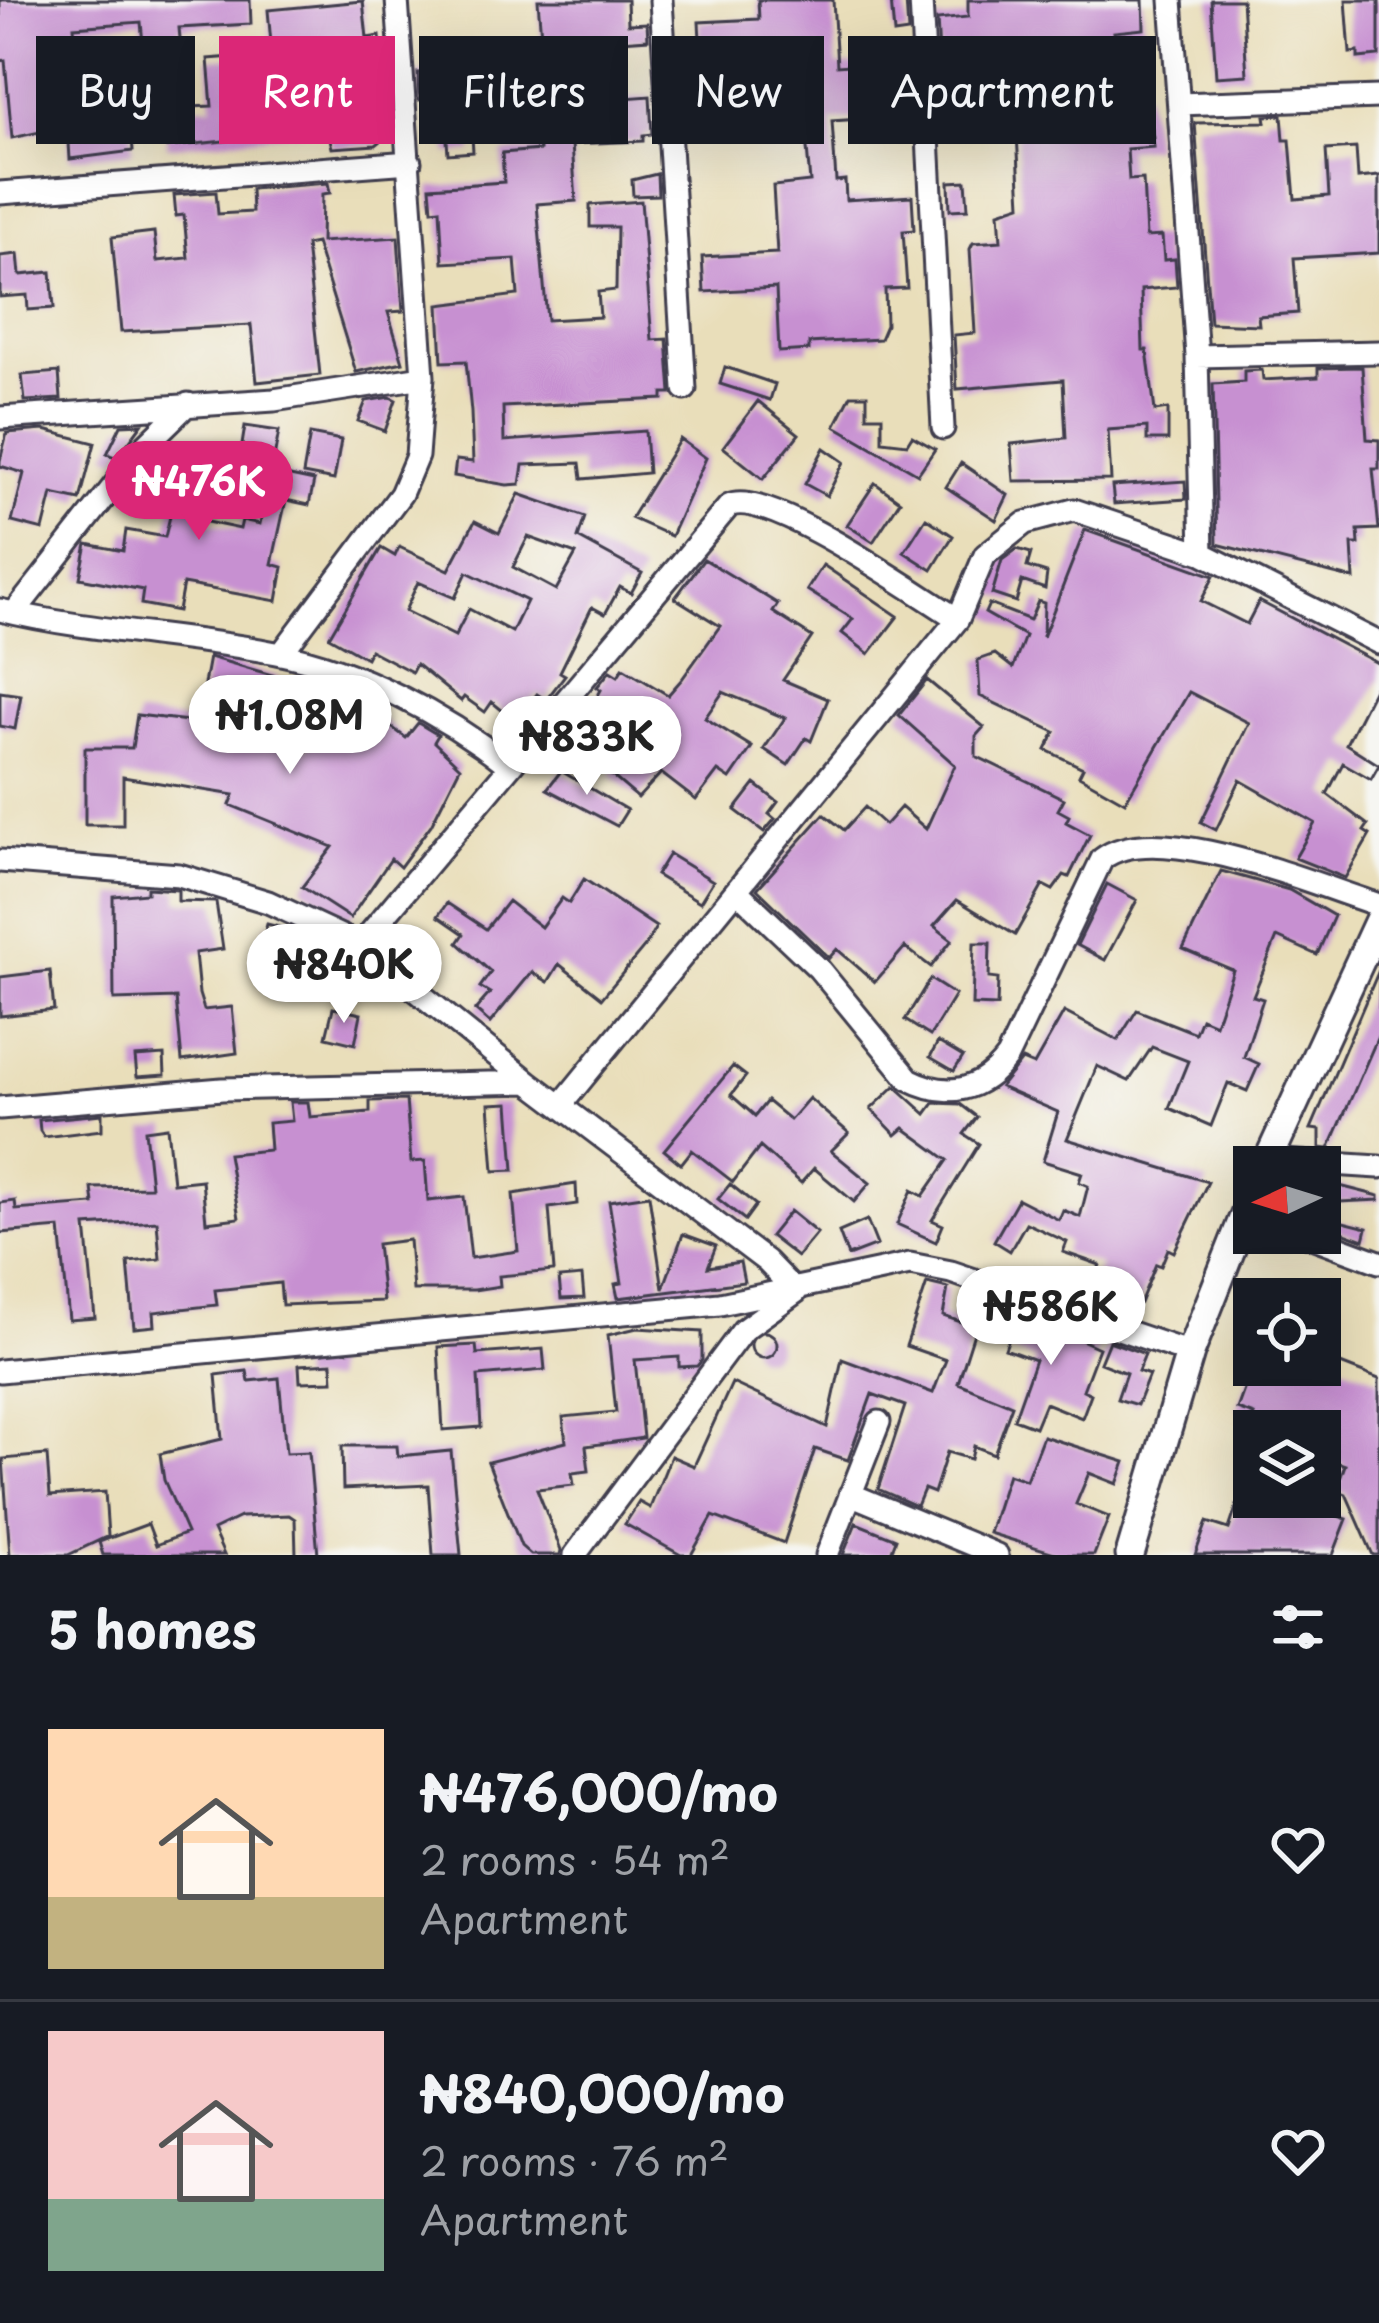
<!DOCTYPE html>
<html lang="en">
<head>
<meta charset="utf-8">
<style>
  body { margin:0; font-family:"Playpen Sans",sans-serif; background:#20242c; color:#f1f3f6; height:100vh; display:flex; flex-direction:column; font-size:45px; white-space:nowrap }
  * { box-sizing:border-box; margin:0 }
  p { font-size:39px; color:#9ea1a6 }
  .icon { flex:none; width:66px; height:66px; fill:none; stroke:currentColor; stroke-width:2; stroke-linecap:round; stroke-linejoin:round }
  .map { position:relative; height:1555px; overflow:hidden }
  .details { display:flex; flex-direction:column; background:#171b24; flex:1 }
  .details>* { flex:none }
  .banner { position:absolute; left:36px; top:36px; width:1308px; height:108px; display:flex; gap:24px }
  .needle { width:78px; rotate:266deg }
  .buttons { position:absolute; left:1233px; top:1146px; display:grid; gap:24px }
  .buttons a { display:grid; place-items:center; width:108px; height:108px; border-radius:0px; background:#171b24; box-shadow:0 12px 48px #0002; font-size:60px }
  .price { position:absolute; translate:-50% -102px; padding:0 27px; border-radius:42px; background:#fff; color:#222; font-size:39px; line-height:78px; filter:drop-shadow(0 3px 6px #0008) }
  .price::after { content:''; position:absolute; left:50%; top:72px; width:36px; height:27px; margin-left:-18px; background:inherit; clip-path:polygon(0 0,100% 0,50% 100%) }
  .price.current { background:#db2777; color:#fff }
  ul { padding:0; list-style:none }
  li { display:flex; align-items:center; gap:36px; height:300px; padding:0 48px }
  li+li { border-top:3px solid #363941 }
  li span { display:grid; place-items:center; flex:none; width:336px; height:240px; border-radius:0px; color:#555 }
  li>.icon { margin-inline-start:auto }
  span .icon { width:144px; height:144px; fill:#fffc; stroke-width:1 }
  li b { font-size:51px }
  h2 { display:flex; justify-content:space-between; align-items:center; height:144px; padding:0 48px; font-size:51px }
  .pill { padding:0 42px; border-radius:0px; background:#171b24; box-shadow:0 12px 48px #0002; font-size:42px; line-height:108px }
  .pill.current { background:#db2777; color:#fff }
  .map>svg:first-child { display:block }
</style>
</head>
<body>
<div class="map">
<svg width="1379" height="1555" viewBox="0 0 1379 1555">
  <rect width="100%" height="100%" fill="#f6f6f2"/>
  <filter id="ink" filterUnits="userSpaceOnUse"><feTurbulence type="fractalNoise" baseFrequency=".00833" numOctaves="2"/><feDisplacementMap in="SourceGraphic" scale="24" xChannelSelector="R" yChannelSelector="G"/><feConvolveMatrix kernelMatrix="1 2 1 2 8 2 1 2 1" color-interpolation-filters="sRGB"/></filter>
  <filter id="wash" filterUnits="userSpaceOnUse"><feTurbulence type="fractalNoise" baseFrequency=".004" numOctaves="4" result="noise"/><feDisplacementMap in="SourceGraphic" scale="48" xChannelSelector="R" yChannelSelector="G"/><feGaussianBlur stdDeviation="2.7" result="paint"/><feColorMatrix in="noise" values="0 0 0 0 0 0 0 0 0 0 0 0 0 0 0 0 0 1.4 0 .05"/><feComposite in="paint" operator="in"/></filter>
  <g filter="url(#wash)">
    <rect width="100%" height="100%" fill="#e9deba"/>
    <g id="blocks">
      <path fill="#c790d1" fill-rule="evenodd" d="M0,0H250L251,24L179,28L181,50L144,54L141,22L74,27L78,70L91,79L94,118L130,115L133,151L70,159L68,126L12,138L5,60L0,61Z
        M538,0H627L628,24L647,23L648,39L621,41L625,98L650,96L652,134L643,135V141L572,144L576,201L537,204L547,320L600,317L598,292L616,290L617,227H590V205L641,201L652,340L667,339L671,393H663V399L503,407L504,441L645,431L648,473L582,479L580,463L523,465L520,484L507,485L454,476L456,460L473,462L471,412L466,361L442,362L439,305L518,295L515,259L443,263L440,209L432,210L430,187L504,182L502,153L540,150L539,97H546Z
        M758,0H833L837,66L890,62V117L832,121L836,181L845,180L846,200L912,196L914,230L903,231L907,288L885,289L886,325L880,339L809,343V350L779,352L776,288L704,292L702,257L777,253L773,186L810,182L800,68L779,69L777,46L730,49L732,72L702,74L699,22L759,19Z
        M891,0H906L908,32L894,34Z
        M968,0H1143L1144,29L1114,32L1119,65L1130,64L1133,93H1146L1152,129L1154,147L1127,149L1129,180L1143,179L1146,237L1162,236L1164,260L1175,259L1177,287L1141,290L1143,350H1147L1155,411L1168,409V440H1147V427L1108,430L1111,480L1014,481L1011,444L1066,438L1063,380L957,389L954,335L975,333L970,249L973,243L1001,241L999,212L1021,205L1015,99L1002,101L998,71L940,70L937,20L968,17Z
        M1211,0H1242L1247,75L1216,77Z
        M1346,0H1379V56L1358,58V52L1350,53Z
        M363,1L367,38L380,36L382,59L315,66L318,99L381,95L383,123L390,122L391,133L376,145L332,148L328,130L167,147L165,108L212,106L208,59L272,54L268,10Z
        M436,46H493L500,119L471,121L473,152L448,154L444,99L419,100L418,73L436,72Z
        M1282,115L1284,140H1290L1295,199L1329,196L1326,150L1356,148L1358,178L1379,176V253L1294,258L1298,313L1258,316L1259,325L1210,323L1195,123L1266,122L1265,116Z
        M657,174L658,195L633,196L632,180Z
        M966,181L968,209L950,210L949,182Z
        M328,183L330,193L322,194L321,242L398,237L403,311L388,312L403,362L356,372L316,243L306,245L320,375L257,382L251,325L121,332L112,237L154,232L157,261L188,258L184,215L176,216L174,195L216,192L218,214L252,212L251,189Z
        M18,254L20,275L51,272L54,308L28,310L27,295L0,297V256Z
        M725,367L775,384L770,400L720,384Z
        M1362,367L1367,439L1379,440V469H1373L1379,529L1358,530L1359,544H1352L1354,579L1217,544L1213,384L1244,382V371L1262,370L1263,380L1318,377V368Z
        M59,372L61,399L25,401L22,375Z
        M851,395H867V416H882V441L907,444L912,436L935,449L918,474L835,426Z
        M390,397L396,400L385,431L358,421L366,401Z
        M758,401L799,434L763,479L723,447Z
        M142,424L117,458L107,454L121,425Z
        M245,426L279,431L272,469L239,464Z
        M44,430L95,443L80,500L52,494L43,530L12,522L24,473L0,466V461L7,433Z
        M310,434L341,440L334,480L303,474Z
        M680,439L706,458L671,536L631,518Z
        M824,448L844,462L827,496L805,484Z
        M168,453L207,460L198,513L208,515L207,522L240,529L242,520L260,524L271,472L314,481L309,505L286,500L272,564L283,567L277,601L183,584L178,611L141,604L143,590L80,578L87,544L123,551L126,530L165,537L173,504L147,500L151,478L164,480Z
        M961,463L1008,495L996,520L946,487Z
        M1185,481L1186,499L1114,504L1112,486Z
        M875,483L900,501L873,542L847,525Z
        M519,494L585,517L578,538L642,573L631,593L620,587L605,614L592,607L560,672L565,675L546,700L537,694L515,721L492,702L485,712L464,697L461,701L416,664L412,672L370,650L366,658L329,637L381,548L395,556L399,547L449,570L475,521L499,533ZM528,537L576,554L556,590L513,567ZM467,572L527,601L512,632L469,609L455,636L405,611L418,582L455,598Z
        M926,518L953,536L932,570L904,552Z
        M1085,530L1214,576L1201,601L1247,624L1259,601L1379,664V679L1346,744L1379,765L1371,779L1343,763L1327,794L1368,825L1364,831L1370,835L1345,878L1295,858L1315,823L1240,780L1216,830L1201,822L1249,723L1189,692L1125,802L1079,776L1083,768L1046,750L1055,732L980,696L978,660L995,654L1013,668L1025,636L985,613L989,604L1030,620L1038,601L1044,603L1043,637Z
        M1017,549L1031,553L1027,567L1047,573L1045,589L1022,581L1016,602L992,594L1002,560Z
        M704,559L778,604L773,612L812,637L783,680L828,699L811,741L806,738L788,765L764,749L785,718L723,692L705,718L752,747L730,779L718,771L696,800L661,773L638,798L611,775L619,762L575,737L601,690L597,687L610,671L618,676L623,668L668,695L682,679L720,626L675,598Z
        M823,565L898,616L869,654L842,633L853,619L807,590Z
        M209,657L279,677L260,725L306,749L340,688L406,738L418,723L438,735L434,742L460,767L431,825L400,867L391,859L350,918L302,887L333,847L230,805L234,795L123,777V825H85V748H132L137,715L197,722Z
        M927,680L984,727L976,736V756L1064,799L1058,810L1069,816L1066,822L1090,835L1069,877L1064,875L1053,890L1043,885L1015,935L957,900L934,926L952,940L931,967L905,947L875,982L837,949L829,958L757,889L824,814L844,830L865,807L885,825L901,807L926,829L955,765L899,715Z
        M0,692L21,695L15,729L0,726Z
        M561,771L627,810L617,826L547,789Z
        M755,784L778,802L769,814L775,819L764,832L735,810Z
        M669,854L713,881L700,902L656,875Z
        M1221,871L1289,890L1334,916L1317,955L1277,937L1253,996L1263,999L1244,1057L1259,1064L1247,1091L1228,1083L1211,1126L1169,1108L1188,1061L1152,1047L1129,1081L1097,1066L1067,1139L1208,1182L1174,1252L1168,1249L1161,1266L1156,1264L1140,1303L1092,1284L1100,1265L1063,1252L1067,1242L1026,1223L1010,1251L994,1241L1018,1199L1059,1220L1063,1210L1080,1217L1088,1186L1079,1182L1082,1173L1043,1161L1058,1112L1000,1087L1022,1060L1034,1065L1064,1012L1118,1040L1137,1010L1195,1033L1201,1018L1215,1024L1233,970L1183,949Z
        M584,879L656,927L646,945L602,998L559,964L548,982L532,972L490,1023L475,1010L490,993L480,987L491,972L458,943L464,934L438,916L447,903L486,929L508,901L541,927L562,898L569,903Z
        M1107,884L1137,900L1105,960L1077,945Z
        M147,888L178,890V901L216,902L223,949L195,953L199,994L204,1010L232,1007L237,1053L182,1061L176,998L114,1000L113,896L147,893Z
        M267,924L291,930L284,954L261,947Z
        M974,943H990L989,978L998,979L997,1006L972,1005Z
        M1379,970V1034L1329,1149L1320,1148V1130L1311,1129Z
        M50,971L54,1010L0,1016V977Z
        M930,979L955,995L930,1036L905,1020Z
        M333,1008L361,1014L355,1044L326,1037Z
        M938,1042L963,1057L954,1071L930,1057Z
        M164,1055L165,1075L137,1077L135,1057Z
        M733,1066L746,1076L731,1095L755,1116L767,1101L790,1120L809,1098L849,1133L831,1151L870,1183L854,1202L814,1168L801,1183L760,1147L733,1182L692,1150L681,1164L664,1150Z
        M895,1086L926,1114L934,1103L960,1104L977,1117L964,1134L979,1144L932,1220L943,1225L936,1242L897,1224L912,1190L923,1196L948,1160L904,1128L896,1135L871,1109Z
        M406,1100L411,1162L425,1161L428,1201L464,1197L471,1258L518,1251L513,1194L576,1184L577,1204L549,1208L554,1271L499,1276L500,1286L474,1290H413L409,1240L377,1244L383,1301L282,1305L280,1283L215,1290L217,1305L154,1312L155,1326L134,1328L128,1262L160,1259L157,1221L86,1226L95,1318L69,1320L60,1228L0,1233V1203L15,1201L16,1210L94,1204L92,1188L151,1187L145,1130L167,1127L173,1183L202,1180L206,1222L239,1218L228,1154L270,1150L268,1123L292,1121L290,1102H308L310,1117L370,1112V1101Z
        M509,1103L514,1170L494,1171L489,1104Z
        M102,1114V1130L44,1137L40,1131L39,1120Z
        M1320,1181L1379,1196V1200L1320,1203Z
        M730,1184L756,1205L745,1220L718,1199Z
        M649,1195L663,1289L683,1234L716,1246L708,1267L740,1262L744,1282L618,1298L615,1284L622,1283L609,1201Z
        M790,1211L817,1233L797,1257L770,1236Z
        M1320,1216L1367,1228L1364,1240L1320,1224Z
        M867,1220L877,1245L848,1256L839,1232Z
        M582,1276L584,1298L561,1299L559,1278Z
        M927,1283L948,1288L943,1316L976,1327L958,1383L1012,1405L994,1454L974,1446L971,1459L947,1452L934,1493L924,1489L917,1506L878,1489L905,1406L872,1394L848,1460L815,1449L784,1543L713,1516L691,1555H681L625,1524L639,1502L650,1508L671,1456L694,1466L732,1383L827,1427L842,1359L933,1393L946,1360L906,1346Z
        M1019,1311L1099,1348L1083,1390L1091,1394L1082,1418L1045,1403L1035,1427L1014,1419L1035,1360L1005,1349Z
        M637,1328L702,1332V1360L697,1366L679,1367V1357L635,1360L643,1438L586,1446L589,1471L572,1473L574,1485L537,1489L561,1550L560,1555H531L521,1546L488,1462L566,1442L563,1417L616,1412L608,1335Z
        M751 1345a13 13 0 1 1 26 0a13 13 0 1 1-26 0Z
        M1109,1341L1145,1354L1138,1371L1149,1375L1137,1405L1117,1399L1126,1373L1100,1363Z
        M476,1345L477,1354L543,1349L545,1370L478,1376L481,1427L443,1430L438,1347Z
        M1320,1356L1379,1379V1555H1373L1346,1494L1336,1490L1345,1465L1320,1456V1431H1248L1254,1415L1237,1409L1253,1365H1320Z
        M332,1363L333,1381L300,1382L299,1365Z
        M247,1371L249,1381L279,1378L286,1453L309,1452L318,1555H296L295,1519L289,1515L240,1517L213,1530L224,1555H103L99,1542L148,1524L156,1545L187,1533L164,1480L160,1454L222,1439L216,1375Z
        M1043,1436L1125,1462L1117,1484L1089,1473L1076,1504L1109,1517L1094,1555H1061L989,1533L1008,1474L1026,1480Z
        M342,1446H397L398,1456L451,1451L461,1555H433L428,1485L343,1489Z
        M47,1455L50,1496L105,1492L108,1536L68,1555H10L3,1459Z
        M1251,1463L1254,1497H1280L1347,1519L1333,1555H1195L1207,1522L1229,1529Z
        M856,1523L896,1539L890,1555H843Z"/>
    </g>
  </g>
  <g filter="url(#ink)">
    <use href="#blocks" fill-opacity="0" stroke="#403e4e" stroke-width="3"/>
    <g fill="none" stroke-linecap="round" stroke-linejoin="round">
      <g stroke="#403e4e" stroke-width="27">
        <path id="minor" d="M661,0L685,389
          M921,0L943,428
          M1171,0L1197,356L1202,553
          M1179,104L1379,97
          M0,193L410,162
          M1197,356L1379,352
          M0,418L274,400L423,377
          M0,610C90,632 185,635 276,653C357,669 444,714 508,765
          M14,613L146,445L188,404
          M281,654L401,494L417,456L423,377L397,0
          M0,861L179,875L268,902L360,945L529,1082L766,1261L796,1292L743,1330L575,1555
          M737,891L819,969L909,1079C948,1099 982,1091 1007,1057L1102,859C1155,816 1317,886 1379,905
          M360,945L729,506C767,487 918,595 958,619
          M561,1105L958,619L985,555L1025,523L1074,510L1202,553L1379,643
          M0,1108L222,1089L529,1082
          M1268,1160L1379,1167
          M1301,1233L1379,1262
          M0,1371L720,1304L910,1264L951,1272L1190,1353
          M850,1494L997,1555
          M827,1555L879,1422"/>
      </g>
      <g stroke="#403e4e" stroke-width="33">
        <path id="tertiary" d="M1265,1167L1379,920
          M1130,1555L1190,1353L1254,1191"/>
      </g>
      <use href="#minor" stroke="#fff" stroke-width="21"/>
      <use href="#tertiary" stroke="#fff" stroke-width="27"/>
    </g>
  </g>
</svg>
<div class="buttons">
<a><svg class="needle" viewBox="-14 -14 28 28"><path d="M0-13l5 13h-10z" fill="#e53935"/><path d="M0 13l5-13h-10z" fill="#9ea1a6"/></svg></a>
<a><svg class="icon" aria-label="locate" viewBox="0 0 24 24"><circle cx="12" cy="12" r="6"/><path d="M12 2v4M12 18v4M2 12h4M18 12h4"/></svg></a>
<a><svg class="icon" aria-label="layers" viewBox="0 0 24 24"><path d="M12 4l9 5-9 5-9-5zM3 14l9 5 9-5"/></svg></a>
</div>
<b class="price current" style="left:199px;top:543px">₦476K</b>
<b class="price" style="left:290px;top:777px">₦1.08M</b>
<b class="price" style="left:587px;top:798px">₦833K</b>
<b class="price" style="left:344px;top:1026px">₦840K</b>
<b class="price" style="left:1051px;top:1368px">₦586K</b>
<div class="banner">
<a class="pill">Buy</a>
<a class="pill current">Rent</a>
<a class="pill">Filters</a>
<a class="pill">New</a>
<a class="pill">Apartment</a>
</div>
</div>
<section class="details">
<h2>5 homes<svg class="icon" aria-label="filters" viewBox="0 0 24 24"><path d="M4 7h16M4 17h16"/><circle cx="9" cy="7" r="2"/><circle cx="15" cy="17" r="2"/></svg></h2>
<ul>
<li><span style="background:linear-gradient(#ffd9b3 70%,#c2b280 0)"><svg class="icon" aria-label="home" viewBox="0 0 24 24"><path d="M3 11l9-7 9 7M6 9v11h12V9"/></svg></span><div><b>₦476,000/mo</b><p>2 rooms · 54 m²</p><p>Apartment</p></div><svg class="icon" aria-label="heart" viewBox="0 0 24 24"><path d="M12 20l-8-8c-3-5 5-10 8-4 3-6 11-1 8 4z"/></svg></li>
<li><span style="background:linear-gradient(#f6c9c9 70%,#7fa58c 0)"><svg class="icon" aria-label="home" viewBox="0 0 24 24"><path d="M3 11l9-7 9 7M6 9v11h12V9"/></svg></span><div><b>₦840,000/mo</b><p>2 rooms · 76 m²</p><p>Apartment</p></div><svg class="icon" aria-label="heart" viewBox="0 0 24 24"><path d="M12 20l-8-8c-3-5 5-10 8-4 3-6 11-1 8 4z"/></svg></li>
</ul>
</section>
</body>
</html>
